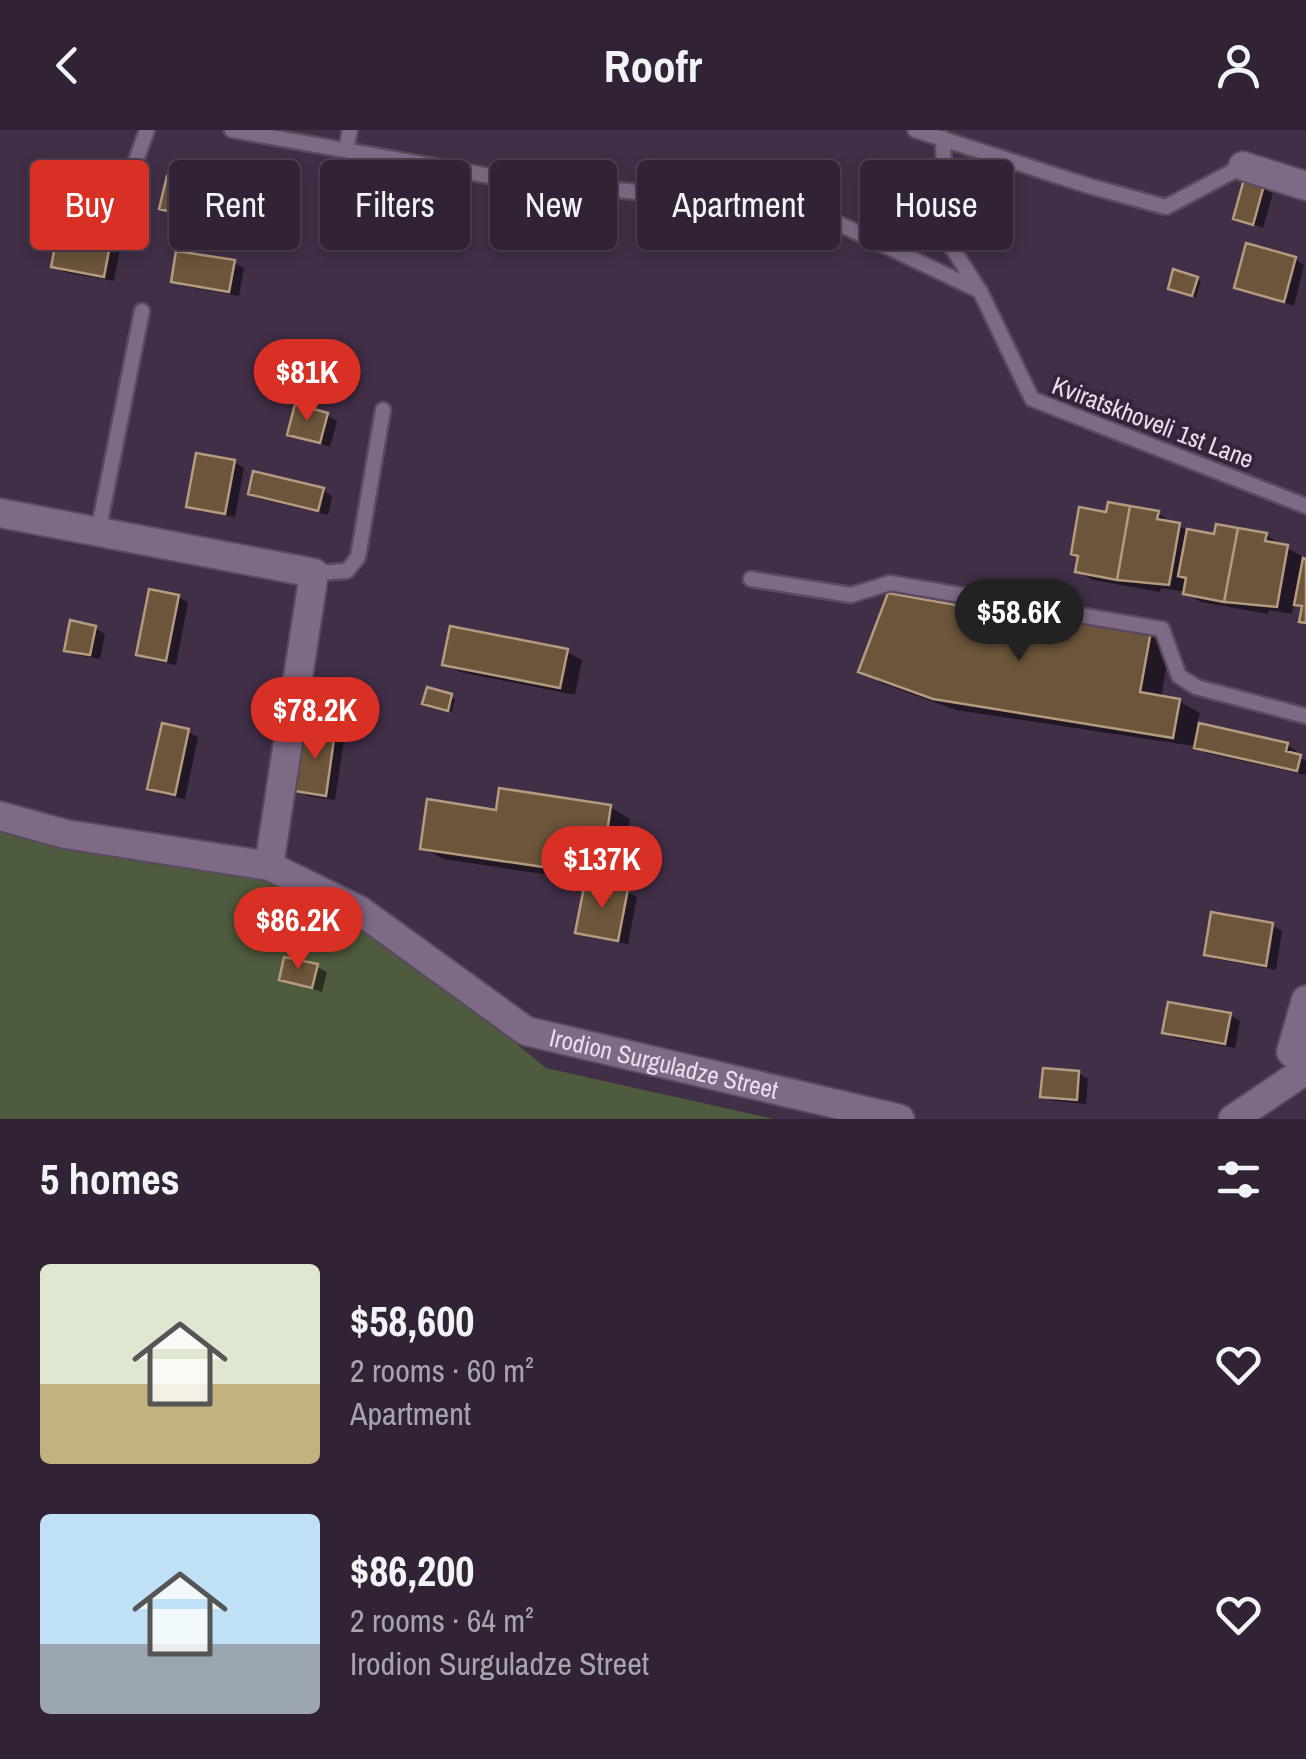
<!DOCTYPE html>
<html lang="en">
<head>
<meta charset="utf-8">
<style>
  body { margin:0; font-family:"Archivo Narrow",sans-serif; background:#3d2f41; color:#f1f3f6; height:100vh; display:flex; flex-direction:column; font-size:38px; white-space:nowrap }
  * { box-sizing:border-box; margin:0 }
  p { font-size:32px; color:#a8a4ad }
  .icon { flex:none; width:55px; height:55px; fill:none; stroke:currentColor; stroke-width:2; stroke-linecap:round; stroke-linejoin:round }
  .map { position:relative; height:989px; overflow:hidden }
  .panel { display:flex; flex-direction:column; background:#312235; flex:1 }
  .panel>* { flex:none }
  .hud { position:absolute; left:30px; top:30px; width:1248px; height:90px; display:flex; gap:20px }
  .price { position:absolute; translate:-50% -85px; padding:0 22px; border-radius:35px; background:#d93025; color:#fff; font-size:32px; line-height:65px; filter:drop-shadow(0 2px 5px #0008) }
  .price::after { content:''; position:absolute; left:50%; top:60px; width:30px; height:22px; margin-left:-15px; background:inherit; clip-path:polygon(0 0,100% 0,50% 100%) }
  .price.on { background:#222; color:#fff }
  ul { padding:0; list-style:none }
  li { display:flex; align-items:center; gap:30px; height:250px; padding:0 40px }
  li span { display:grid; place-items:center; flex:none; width:280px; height:200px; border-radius:10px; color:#555 }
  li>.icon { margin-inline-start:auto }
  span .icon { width:120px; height:120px; fill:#fffc; stroke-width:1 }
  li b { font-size:42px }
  h2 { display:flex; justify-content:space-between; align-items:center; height:120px; padding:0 40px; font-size:42px }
  .tag { padding:0 35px; border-radius:10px; background:#312235; box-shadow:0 5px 15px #0003,0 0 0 2px #4c3f50; font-size:35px; line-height:90px }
  .tag.on { background:#d93025; color:#fff }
  header { display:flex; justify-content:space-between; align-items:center; height:130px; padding:0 40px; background:#312235; font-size:45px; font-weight:800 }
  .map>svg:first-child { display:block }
</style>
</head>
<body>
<header><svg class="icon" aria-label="back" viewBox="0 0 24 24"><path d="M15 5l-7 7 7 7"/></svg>Roofr<svg class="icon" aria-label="person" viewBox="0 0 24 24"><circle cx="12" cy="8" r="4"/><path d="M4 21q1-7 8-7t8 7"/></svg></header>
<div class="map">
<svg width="1306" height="989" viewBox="0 0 1306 989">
  <rect width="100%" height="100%" fill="#412e47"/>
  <path fill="#4e5b3e" d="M0,685L335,765L546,938L774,989H0Z"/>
  <path fill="#0007" d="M169,49L206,61L199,90L162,77Z
    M1246,52L1273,63L1263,98L1236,88Z
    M111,107L121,113L114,151L64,142L54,136Z
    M1295,129L1304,135L1294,176L1237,157Z
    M234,133L244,138L239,166L183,156L173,151Z
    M1197,149L1201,151L1196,167L1175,160Z
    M327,285L337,291L330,317L290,303Z
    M234,332L244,338L235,387L199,381L189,376Z
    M323,360L332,366L328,385L260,369L251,363Z
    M1158,384L1191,403L1216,407L1266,405L1303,427L1302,430L1306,431V493L1302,491L1304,478L1294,472L1292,484L1269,480L1268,484L1201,472L1185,462L1161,458L1160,462L1093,450L1077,441L1108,385Z
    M179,467L188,473L176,535L149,530L139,524Z
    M1060,495L1150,503L1170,515L1161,568L1179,571L1200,583L1197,595L1287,615L1297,621L1296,626L1306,631V645L1206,623L1194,616L956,580L881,553L861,541Z
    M95,498L105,504L100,529L77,525L67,519Z
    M567,522L582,530L575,565L460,542L445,534Z
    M451,567L455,569L452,582L429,576Z
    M188,602L198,607L185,669L160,664L150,658Z
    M334,605L344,610L335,670L308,666L298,660Z
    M610,677L630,689L624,734L574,726L570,748L443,729L422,718L498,682Z
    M627,762L637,767L628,814L588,807L578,802Z
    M1272,795L1282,801L1276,840L1216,829L1206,824Z
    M317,837L327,842L322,862L282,849Z
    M1230,885L1240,891L1235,918L1175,908L1165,902Z
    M1078,943L1088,949L1086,974L1053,971L1043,966Z"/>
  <path fill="#6c553b" stroke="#b49b7f" stroke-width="2.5" d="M167,46L197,53L190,86L159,79Z
    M1244,49L1264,55L1253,95L1233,89Z
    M59,95L112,105L104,147L51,137Z
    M1246,113L1296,127L1284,172L1234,158Z
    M176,121L235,130L229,162L171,152Z
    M1173,139L1198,147L1192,166L1168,159Z
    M295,274L328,283L320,313L287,305Z
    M196,323L235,330L225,384L186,377Z
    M253,341L324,358L318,381L248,364Z
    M1108,372L1130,376L1117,450L1075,442L1078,426L1071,424L1079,377L1106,382Z
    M1130,376L1159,381L1157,389L1180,393L1169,455L1117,450Z
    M1216,394L1238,398L1224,472L1183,464L1186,448L1178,446L1187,399L1214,404Z
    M1238,398L1267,403L1265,411L1288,415L1277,477L1224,472Z
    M1303,428L1306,429V493L1299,492L1302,476L1294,475Z
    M149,459L179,465L166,531L136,525Z
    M888,463L1058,493L1059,485L1151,501L1140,562L1180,569L1173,608L933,569L858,542Z
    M70,490L96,496L90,525L64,521Z
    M450,496L568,519L560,558L442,535Z
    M427,557L452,564L448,581L422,574Z
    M162,593L189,599L175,665L147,659Z
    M1199,593L1288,613L1286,621L1301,625L1297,641L1194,618Z
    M304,598L335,602L326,666L295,661Z
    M499,658L611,675L604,724L553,716L550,738L420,719L427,669L496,680Z
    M585,752L628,759L618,811L575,803Z
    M1211,782L1273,793L1266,836L1204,825Z
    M284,827L318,834L312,858L279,850Z
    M1168,872L1231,883L1225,914L1162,903Z
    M1043,938L1079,941L1077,970L1040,967Z"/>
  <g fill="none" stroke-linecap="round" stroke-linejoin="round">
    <g stroke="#5a4a5f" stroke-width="19">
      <path id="service" d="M232,0L506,49L808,79L980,161L1032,269L1306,376
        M915,0L1089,56L1166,77L1243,36
        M943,8L946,108L979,160
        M346,20L350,0
        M122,69L147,0
        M98,402L142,181
        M314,443L347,441L358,427L383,280
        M751,449L851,465L890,453L1162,499L1179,546L1196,557L1306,586"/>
    </g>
    <g stroke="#5a4a5f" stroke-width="32">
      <g id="minor">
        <path d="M1243,36L1306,56"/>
        <path d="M0,383L314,443L269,736"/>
        <path id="s1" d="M0,686L65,704L269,736L359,780L526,901L900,989"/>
        <path d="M1306,870L1291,922L1306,933"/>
        <path d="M1233,989L1306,940"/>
      </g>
    </g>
    <use href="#service" stroke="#7f6a86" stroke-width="14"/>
    <use href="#minor" stroke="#7f6a86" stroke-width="28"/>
  </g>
  <g text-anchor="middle" stroke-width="8" stroke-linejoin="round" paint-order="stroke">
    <g font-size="25" fill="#eadeee" stroke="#36243c">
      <text transform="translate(1153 292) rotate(21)" y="9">Kviratskhoveli 1st Lane</text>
      <text dy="9" stroke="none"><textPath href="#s1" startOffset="722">Irodion Surguladze Street</textPath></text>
    </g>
  </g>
</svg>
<b class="price" style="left:307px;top:294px">$81K</b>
<b class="price on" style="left:1019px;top:534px">$58.6K</b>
<b class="price" style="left:315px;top:632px">$78.2K</b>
<b class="price" style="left:602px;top:781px">$137K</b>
<b class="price" style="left:298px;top:842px">$86.2K</b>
<div class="hud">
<a class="tag on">Buy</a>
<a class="tag">Rent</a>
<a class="tag">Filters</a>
<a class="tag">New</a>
<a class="tag">Apartment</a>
<a class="tag">House</a>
</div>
</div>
<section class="panel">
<h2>5 homes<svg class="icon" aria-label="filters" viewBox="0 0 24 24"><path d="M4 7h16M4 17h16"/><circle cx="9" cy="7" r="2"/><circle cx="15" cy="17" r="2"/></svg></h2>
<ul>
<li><span style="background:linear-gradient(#dfe7d0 60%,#c2b280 0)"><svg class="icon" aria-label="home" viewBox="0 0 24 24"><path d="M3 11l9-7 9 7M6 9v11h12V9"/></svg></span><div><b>$58,600</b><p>2 rooms · 60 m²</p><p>Apartment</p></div><svg class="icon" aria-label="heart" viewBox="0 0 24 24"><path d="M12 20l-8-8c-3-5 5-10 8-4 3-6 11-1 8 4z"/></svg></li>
<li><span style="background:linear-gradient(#bfe0f5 65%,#9aa5b1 0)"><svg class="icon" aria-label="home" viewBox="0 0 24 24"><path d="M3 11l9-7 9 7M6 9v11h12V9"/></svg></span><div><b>$86,200</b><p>2 rooms · 64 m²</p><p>Irodion Surguladze Street</p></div><svg class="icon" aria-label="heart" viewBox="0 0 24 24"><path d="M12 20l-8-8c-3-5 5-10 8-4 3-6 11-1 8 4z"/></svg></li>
</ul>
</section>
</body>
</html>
